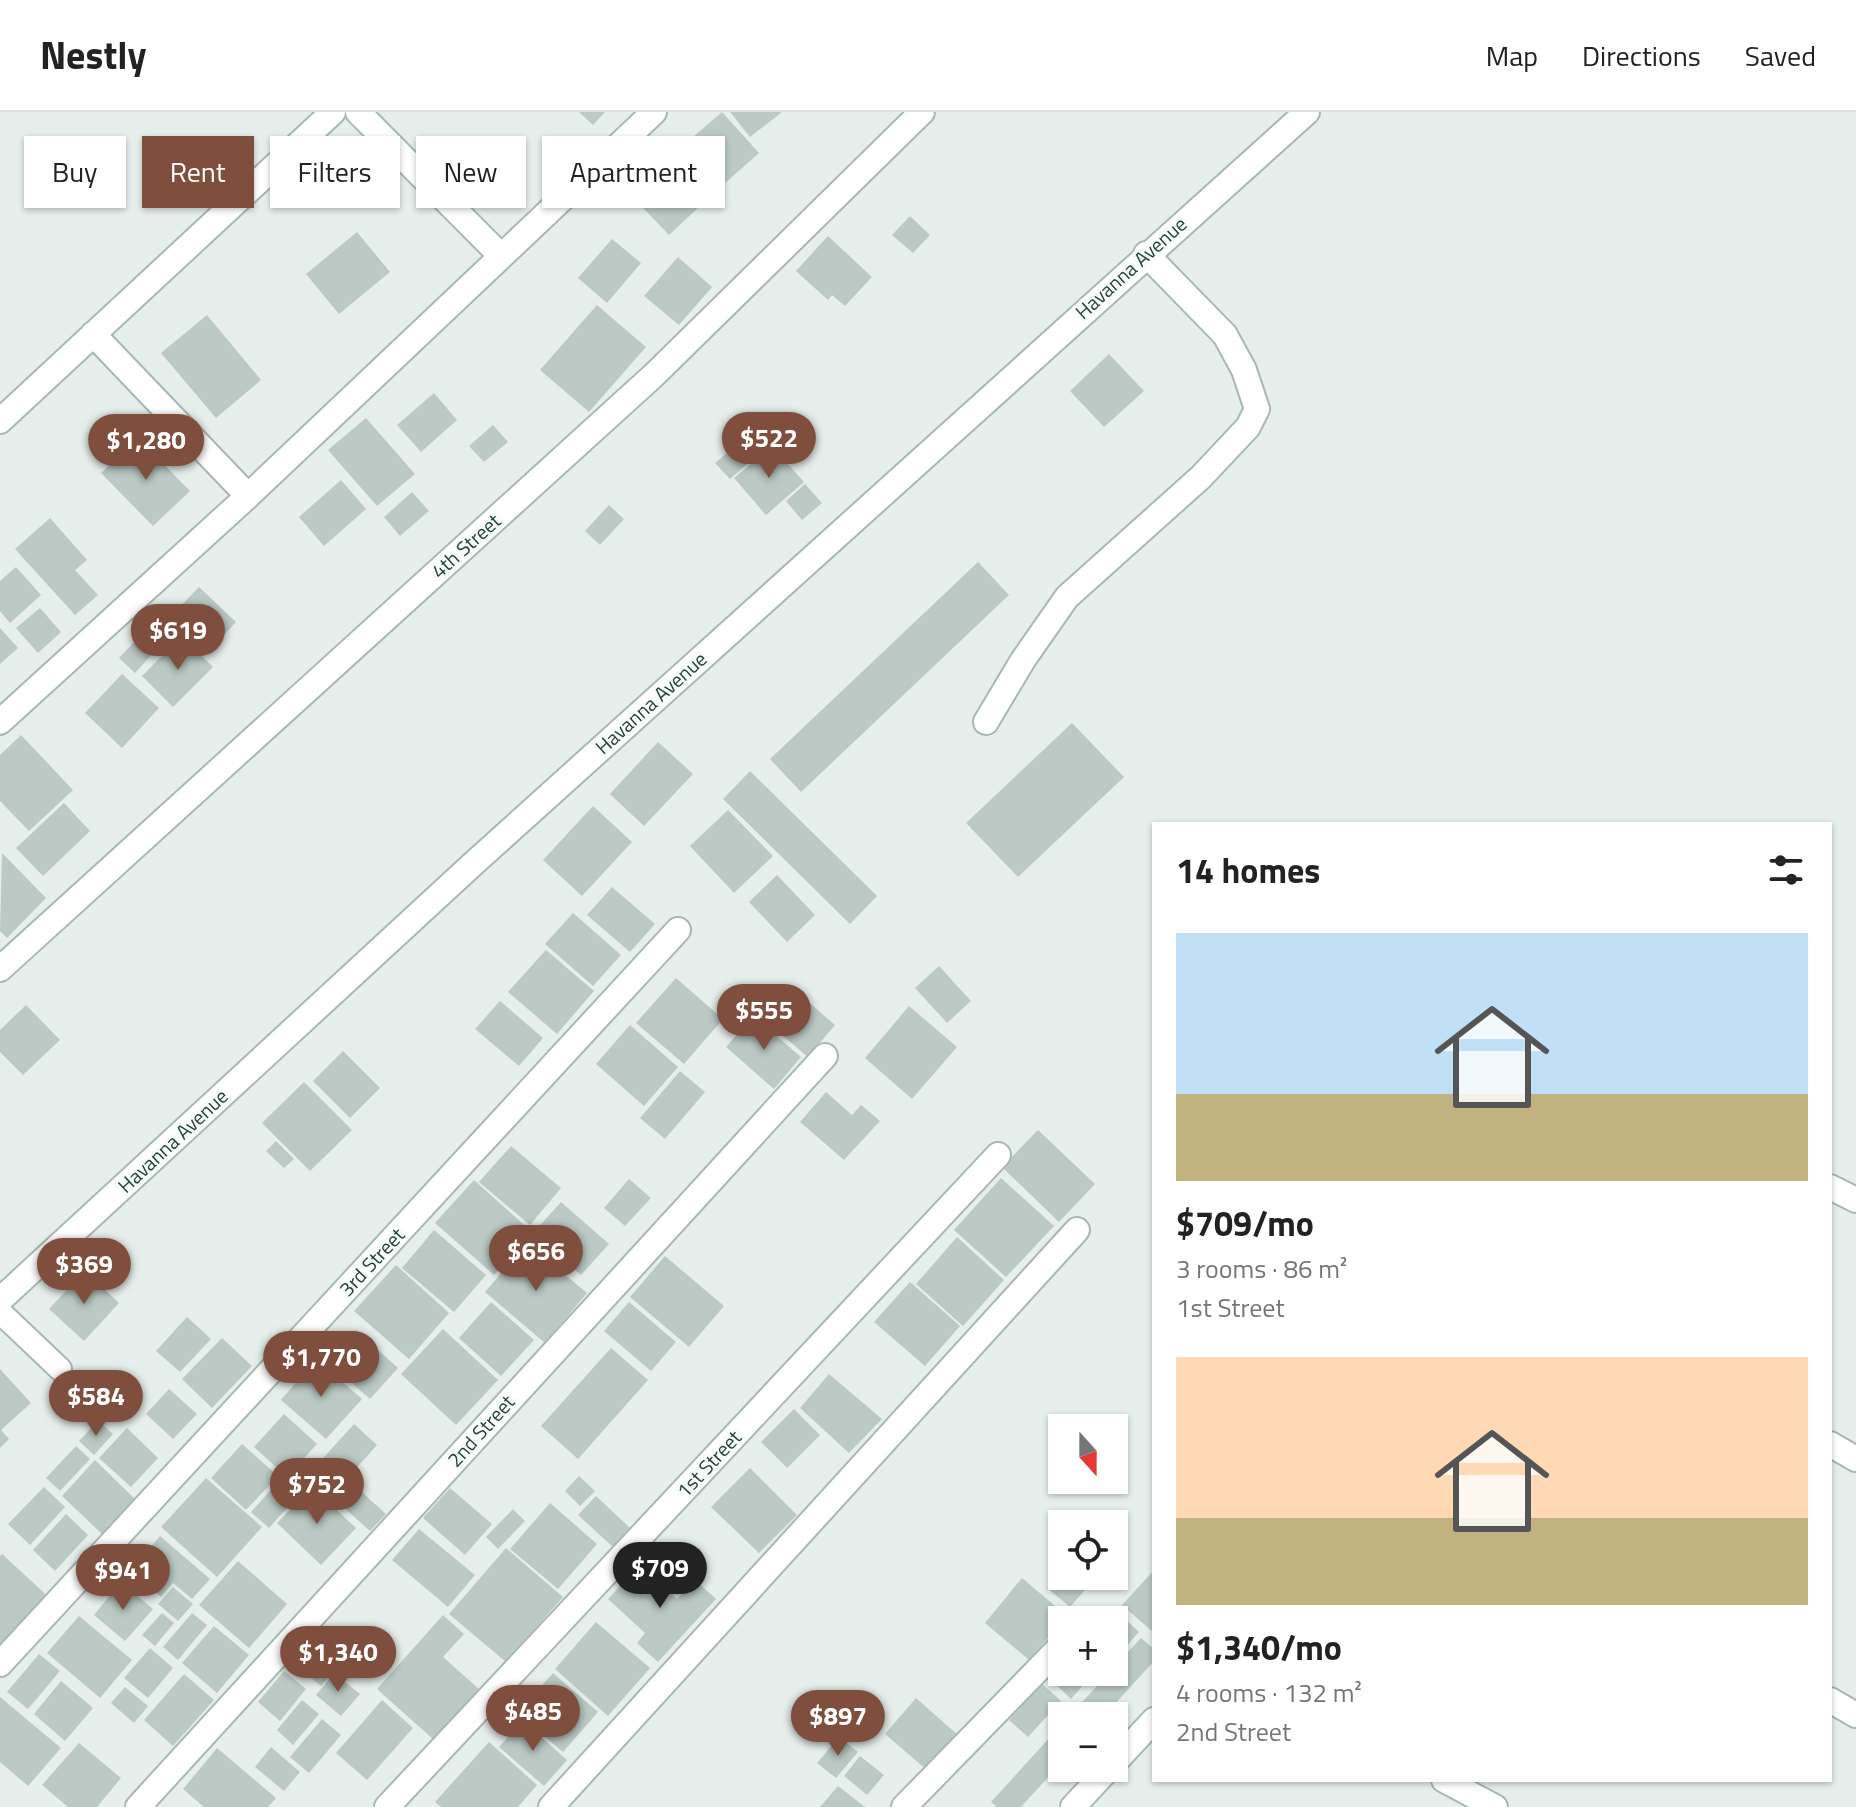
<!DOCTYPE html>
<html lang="en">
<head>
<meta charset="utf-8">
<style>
  body { margin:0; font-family:"Titillium Web",sans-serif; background:#f6f6f6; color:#222; height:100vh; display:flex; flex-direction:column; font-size:30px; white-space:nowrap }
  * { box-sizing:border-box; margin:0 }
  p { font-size:26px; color:#767676 }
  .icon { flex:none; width:44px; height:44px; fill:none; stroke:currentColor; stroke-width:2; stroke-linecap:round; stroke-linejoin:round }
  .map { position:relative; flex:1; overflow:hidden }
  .drawer { position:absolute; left:1152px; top:710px; width:680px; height:960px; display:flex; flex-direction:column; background:#fff; border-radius:0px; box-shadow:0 2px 6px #0004 }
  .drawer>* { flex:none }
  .banner { position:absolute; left:24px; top:24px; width:760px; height:72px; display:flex; gap:16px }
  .needle { width:52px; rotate:159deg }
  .fabs { position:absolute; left:1048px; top:1302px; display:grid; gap:16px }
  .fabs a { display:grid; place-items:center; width:80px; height:80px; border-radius:0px; background:#fff; box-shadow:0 2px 6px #0004; font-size:40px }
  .price { position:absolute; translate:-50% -68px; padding:0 18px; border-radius:28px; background:#804e3d; color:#fff; font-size:26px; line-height:52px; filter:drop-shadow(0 2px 4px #0008) }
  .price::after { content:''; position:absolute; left:50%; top:48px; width:24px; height:18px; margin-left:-12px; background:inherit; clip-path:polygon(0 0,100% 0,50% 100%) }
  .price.active { background:#222; color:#fff }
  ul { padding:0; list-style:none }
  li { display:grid; align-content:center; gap:16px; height:424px; padding:0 24px }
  li span { display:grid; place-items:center; height:248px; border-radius:0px; color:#555 }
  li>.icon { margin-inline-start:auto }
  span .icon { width:144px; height:144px; fill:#fffc; stroke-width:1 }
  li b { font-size:34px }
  h2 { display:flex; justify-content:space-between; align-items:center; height:96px; padding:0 24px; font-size:34px }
  .tag { padding:0 28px; border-radius:0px; background:#fff; box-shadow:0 2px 6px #0004; font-size:28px; line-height:72px }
  .tag.active { background:#804e3d; color:#fff }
  header { display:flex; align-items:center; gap:48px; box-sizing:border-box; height:112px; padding:0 40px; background:#fff; border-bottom:2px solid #e0e0e0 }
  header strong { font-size:38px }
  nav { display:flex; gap:44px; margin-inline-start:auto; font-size:28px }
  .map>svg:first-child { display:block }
</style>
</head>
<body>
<header>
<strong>Nestly</strong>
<nav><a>Map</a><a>Directions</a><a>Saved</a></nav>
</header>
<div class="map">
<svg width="1856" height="1695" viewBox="0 0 1856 1695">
  <rect width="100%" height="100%" fill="#e6efeb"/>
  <path fill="#bbcac4" d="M579,0H605L593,13Z
    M722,0L759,41L716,79L679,37Z
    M730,0H782L750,25Z
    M670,37L713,82L669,123L626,78Z
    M910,104L930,123L913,141L892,123Z
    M357,120L390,160L339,202L306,162Z
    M828,124L872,165L845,194L832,183L828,188L796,159Z
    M612,127L641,151L607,191L578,166Z
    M678,145L712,175L679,213L644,184Z
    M597,193L646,235L589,300L540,258Z
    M207,203L261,268L216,306L161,241Z
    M1109,242L1144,279L1104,315L1070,279Z
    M434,281L457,308L421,340L397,313Z
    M366,306L415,362L377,394L328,338Z
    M493,313L508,330L484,350L469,334Z
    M138,326L190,379L153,414L101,361Z
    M745,326L759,342L730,367L715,351Z
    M772,334L804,370L766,403L734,366Z
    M341,368L366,397L324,434L299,405Z
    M805,372L822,391L802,408L786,389Z
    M412,380L429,399L400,424L384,405Z
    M609,393L624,407L600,433L585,419Z
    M50,406L87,448L75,458L98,483L75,503L15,437Z
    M978,450L1009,483L801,680L770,647Z
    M16,455L41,483L10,511L0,499V469Z
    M199,475L236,510L209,539L171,504Z
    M40,496L61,520L38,541L16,516Z
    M0,516L18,536L0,552Z
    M182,524L213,555L173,595L142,564Z
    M138,526L154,540L135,561L119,546Z
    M122,562L159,596L122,636L85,601Z
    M1072,611L1124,665L1018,765L966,711Z
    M21,623L73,678L29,719L0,689V643Z
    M658,630L693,662L644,714L610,682Z
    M750,659L877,784L850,812L723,687Z
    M64,691L90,719L43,764L16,736Z
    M593,694L632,730L582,784L543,748Z
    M728,698L773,744L734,781L690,734Z
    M2,741L46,786L7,826L0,819Z
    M777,763L815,803L787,830L749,790Z
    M612,775L655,812L630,840L587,803Z
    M573,801L621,843L593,874L545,832Z
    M546,838L594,879L557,922L508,880Z
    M939,854L971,889L947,911L915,876Z
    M676,866L723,907L684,952L636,911Z
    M762,873L781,890L764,908L745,892Z
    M797,880L835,913L808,945L769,912Z
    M500,889L543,926L519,954L475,917Z
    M26,893L60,928L23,963L0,940V918Z
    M909,894L957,935L912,987L865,946Z
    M753,904L801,945L774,977L726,935Z
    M630,913L678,955L644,994L596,952Z
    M343,939L380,976L350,1006L313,969Z
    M680,959L705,980L665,1027L640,1006Z
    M304,970L352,1018L310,1059L262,1011Z
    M826,980L852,1003L861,993L880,1009L844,1048L800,1010Z
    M1038,1018L1095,1072L1059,1110L1002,1055Z
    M276,1029L294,1047L284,1056L266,1039Z
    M511,1034L561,1076L530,1113L479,1070Z
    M1001,1066L1054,1114L1006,1165L954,1118Z
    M629,1067L651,1086L625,1114L604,1096Z
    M474,1068L532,1120L494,1163L435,1111Z
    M561,1090L609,1132L581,1163L533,1121Z
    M434,1118L486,1163L454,1200L402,1156Z
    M957,1125L1004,1168L963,1214L916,1172Z
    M527,1131L587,1181L545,1231L485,1180Z
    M665,1144L724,1194L689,1235L630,1185Z
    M396,1153L449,1201L409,1247L354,1199Z
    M85,1159L119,1191L84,1229L49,1197Z
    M910,1170L960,1214L925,1254L874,1210Z
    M491,1190L534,1228L501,1264L459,1226Z
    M629,1190L676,1230L651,1259L604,1219Z
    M187,1205L211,1227L180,1260L156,1239Z
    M443,1217L498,1268L456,1313L401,1262Z
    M356,1218L398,1256L370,1287L327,1249Z
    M222,1226L252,1254L212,1296L182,1267Z
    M611,1236L648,1268L578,1347L541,1314Z
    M316,1247L362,1287L326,1327L281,1288Z
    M0,1257L31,1291L1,1318L9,1327L0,1336Z
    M829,1262L882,1307L849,1341L800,1296Z
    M169,1277L197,1302L173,1327L146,1302Z
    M794,1297L820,1323L787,1356L761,1330Z
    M284,1302L317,1332L287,1365L254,1335Z
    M98,1309L113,1322L94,1343L79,1329Z
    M354,1312L377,1333L339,1375L316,1354Z
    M127,1316L158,1346L131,1375L99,1346Z
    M242,1332L278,1364L246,1398L211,1366Z
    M76,1334L90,1347L60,1379L46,1366Z
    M95,1348L137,1389L104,1424L62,1384Z
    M750,1356L797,1403L759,1441L711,1395Z
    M579,1364L595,1379L580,1394L565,1379Z
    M206,1366L262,1415L217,1465L161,1415Z
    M279,1369L297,1385L269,1416L251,1400Z
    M355,1374L386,1402L370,1419L339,1391Z
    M44,1375L65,1395L30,1433L8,1412Z
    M312,1375L356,1416L321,1453L277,1411Z
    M450,1376L492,1412L465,1443L423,1406Z
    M596,1384L630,1416L613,1435L578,1403Z
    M550,1391L597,1432L558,1477L510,1437Z
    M513,1397L525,1409L498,1437L486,1425Z
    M66,1402L88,1423L55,1459L33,1438Z
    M419,1417L475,1463L448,1495L392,1448Z
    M160,1424L210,1467L192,1487L173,1471L161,1485L130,1459Z
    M506,1436L563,1485L506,1550L449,1502Z
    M2,1442L52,1488L0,1545V1444Z
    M238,1449L287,1492L249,1536L199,1493Z
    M639,1453L677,1487L695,1468L716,1487L658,1550L637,1531L645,1521L608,1487Z
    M1154,1458V1521L1122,1493Z
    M1062,1459V1464H1068L1085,1478L1070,1495L1047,1476Z
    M1022,1466L1067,1504L1029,1548L985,1511Z
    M121,1470L153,1497L125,1529L94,1503Z
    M173,1475L193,1492L178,1509L158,1492Z
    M1114,1497L1139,1520L1114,1548V1508H1105Z
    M162,1501L174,1511L155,1534L142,1523Z
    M192,1501L207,1513L178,1548L163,1535Z
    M443,1503L464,1522L443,1545L479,1577L434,1628L377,1577Z
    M79,1504L132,1548L100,1586L47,1541Z
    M596,1510L650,1556L608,1604L555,1557Z
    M214,1514L249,1543L217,1581L182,1551Z
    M321,1519L348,1542L321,1574L293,1551Z
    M1141,1526L1154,1537V1549L1104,1604H1069L1110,1560H1114V1555Z
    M150,1536L173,1556L148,1586L124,1566Z
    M39,1542L60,1559L28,1597L7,1580Z
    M1062,1556V1560H1095L1071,1587L1051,1568Z
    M284,1559L306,1577L280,1609L258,1590Z
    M334,1561L360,1582L341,1604L316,1583Z
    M553,1561L598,1600L563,1640L517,1601Z
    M184,1562L214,1588L173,1634L144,1608Z
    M61,1569L93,1596L65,1629L34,1602Z
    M1042,1572L1061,1589L1028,1625L1009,1608Z
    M125,1575L148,1594L134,1611L111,1591Z
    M0,1585L61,1636L28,1674L0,1650Z
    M916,1586L959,1624L928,1659L885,1622Z
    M302,1588L319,1602L293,1633L277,1618Z
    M382,1588L413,1616L367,1668L336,1641Z
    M322,1607L341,1623L309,1661L290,1645Z
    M523,1609L567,1648L544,1674L499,1635Z
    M1062,1612V1650L1021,1695H997L991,1690Z
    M839,1625L858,1640L836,1666L817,1651Z
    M489,1630L537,1673L518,1695H441L435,1690Z
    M79,1631L121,1666L97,1695H68L42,1673Z
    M271,1635L300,1660L284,1679L255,1655Z
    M217,1636L276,1686L268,1695H204L183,1677Z
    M860,1644L884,1663L867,1683L844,1664Z
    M838,1674L865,1695H820Z"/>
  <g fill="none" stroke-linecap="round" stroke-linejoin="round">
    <g stroke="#a8b8b2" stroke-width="26">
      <path id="lane" d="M0,1200L60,1257"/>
    </g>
    <g stroke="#a8b8b2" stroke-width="28">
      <path id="street" d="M358,0L501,144
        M93,222L248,384
        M0,309L333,0
        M0,610L248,384L654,0
        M986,610L1023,548L1067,485L1201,365L1248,315L1257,297L1244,258L1225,223L1146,142
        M0,857L654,263L922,0
        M1830,1075L1856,1088
        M0,1188L474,751L1307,0
        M1830,1332L1856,1347
        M0,1552L678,818
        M1830,1588L1856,1603
        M1114,1651L1154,1608
        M1444,1668L1495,1695
        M138,1695L825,944
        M387,1695L998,1043
        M551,1695L1077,1118
        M904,1695L1062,1533
        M1073,1695L1109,1656"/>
    </g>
    <use href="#lane" stroke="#fff" stroke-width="22"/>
    <use href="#street" stroke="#fff" stroke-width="24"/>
  </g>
  <g text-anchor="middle" stroke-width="7" stroke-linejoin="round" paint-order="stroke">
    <g font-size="20" fill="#24423a" stroke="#f7fbf9">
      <text transform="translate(1131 156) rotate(-42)" y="7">Havanna Avenue</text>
      <text transform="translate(466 434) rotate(-42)" y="7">4th Street</text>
      <text transform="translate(651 591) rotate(-42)" y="7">Havanna Avenue</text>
      <text transform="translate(173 1029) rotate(-43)" y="7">Havanna Avenue</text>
      <text transform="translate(372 1150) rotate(-47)" y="7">3rd Street</text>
      <text transform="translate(481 1319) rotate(-48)" y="7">2nd Street</text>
      <text transform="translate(709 1352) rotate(-47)" y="7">1st Street</text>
    </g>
  </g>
</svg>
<div class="fabs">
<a><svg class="needle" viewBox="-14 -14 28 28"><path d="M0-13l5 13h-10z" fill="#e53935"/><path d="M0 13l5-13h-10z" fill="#767676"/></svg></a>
<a><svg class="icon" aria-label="locate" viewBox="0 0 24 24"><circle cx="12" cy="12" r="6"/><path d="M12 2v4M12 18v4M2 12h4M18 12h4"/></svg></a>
<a>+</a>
<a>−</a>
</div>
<b class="price" style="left:769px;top:368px">$522</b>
<b class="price" style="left:146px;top:370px">$1,280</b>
<b class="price" style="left:178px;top:560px">$619</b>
<b class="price" style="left:764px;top:940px">$555</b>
<b class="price" style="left:536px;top:1181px">$656</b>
<b class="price" style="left:84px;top:1194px">$369</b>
<b class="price" style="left:321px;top:1287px">$1,770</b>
<b class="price" style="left:96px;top:1326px">$584</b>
<b class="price" style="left:317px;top:1414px">$752</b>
<b class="price active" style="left:660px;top:1498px">$709</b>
<b class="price" style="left:123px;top:1500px">$941</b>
<b class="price" style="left:338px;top:1582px">$1,340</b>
<b class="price" style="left:533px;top:1641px">$485</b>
<b class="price" style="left:838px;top:1646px">$897</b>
<div class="banner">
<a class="tag">Buy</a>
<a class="tag active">Rent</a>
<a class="tag">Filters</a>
<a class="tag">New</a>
<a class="tag">Apartment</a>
</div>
<section class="drawer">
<h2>14 homes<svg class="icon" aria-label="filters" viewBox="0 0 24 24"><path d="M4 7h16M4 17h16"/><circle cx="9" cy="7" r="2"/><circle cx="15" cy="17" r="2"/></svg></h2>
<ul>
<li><span style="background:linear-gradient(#bfe0f5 65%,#c2b280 0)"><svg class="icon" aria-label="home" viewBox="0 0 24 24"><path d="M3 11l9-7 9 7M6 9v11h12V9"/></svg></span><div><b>$709/mo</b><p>3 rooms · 86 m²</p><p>1st Street</p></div></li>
<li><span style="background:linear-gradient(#ffd9b3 65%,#c2b280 0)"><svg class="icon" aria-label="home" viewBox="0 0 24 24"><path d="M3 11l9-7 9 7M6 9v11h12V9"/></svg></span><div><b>$1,340/mo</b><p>4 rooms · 132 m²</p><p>2nd Street</p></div></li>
</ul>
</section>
</div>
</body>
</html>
